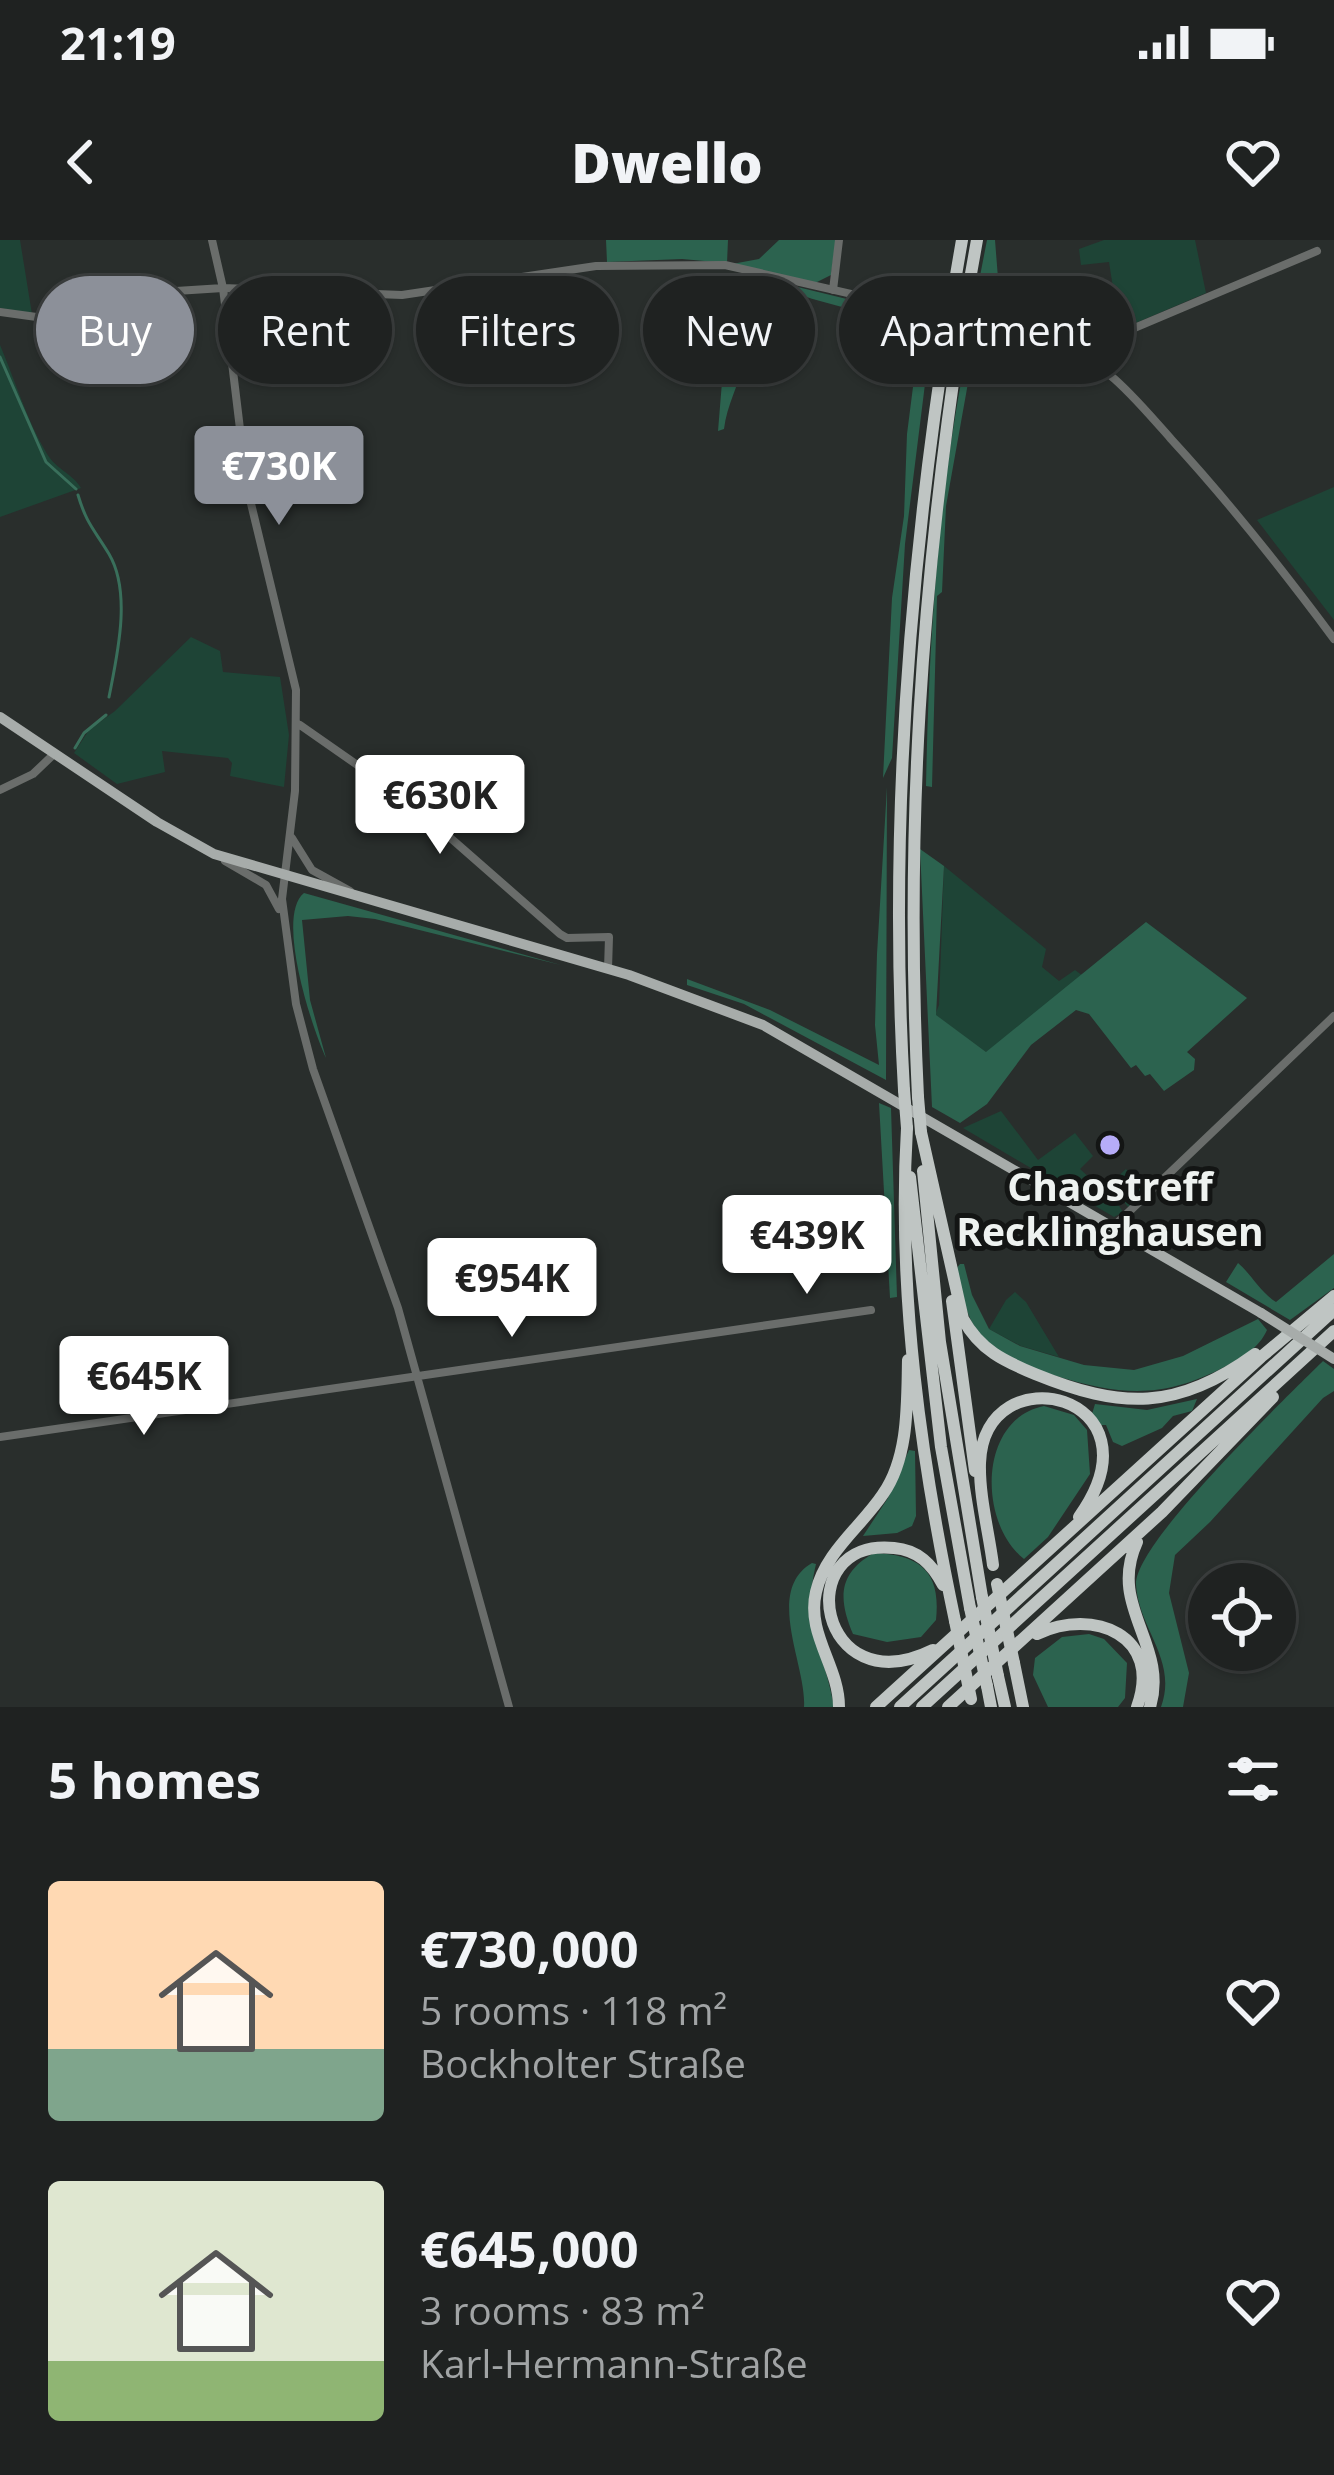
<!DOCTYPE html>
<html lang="en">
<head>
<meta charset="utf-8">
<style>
  body { margin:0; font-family:"Open Sans",sans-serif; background:#272a2a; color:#f1f3f6; height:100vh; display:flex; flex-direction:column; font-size:45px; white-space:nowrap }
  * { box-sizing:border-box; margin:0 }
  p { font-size:39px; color:#a1a4a5 }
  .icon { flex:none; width:66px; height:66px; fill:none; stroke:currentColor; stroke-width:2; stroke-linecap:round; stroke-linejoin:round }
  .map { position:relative; height:1467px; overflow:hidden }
  .drawer { display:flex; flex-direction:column; background:#1f2221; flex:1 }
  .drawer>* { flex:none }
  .hud { position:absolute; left:36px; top:36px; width:1263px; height:108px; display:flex; gap:24px }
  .buttons { position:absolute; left:1188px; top:1323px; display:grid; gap:24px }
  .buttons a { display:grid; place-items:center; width:108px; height:108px; border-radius:50%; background:#1f2221; box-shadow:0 3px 9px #0004,0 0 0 3px #3c3f3f; font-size:60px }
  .price { position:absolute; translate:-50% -102px; padding:0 27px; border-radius:12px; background:#fff; color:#222; font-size:39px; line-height:78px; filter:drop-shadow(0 3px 6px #0008) }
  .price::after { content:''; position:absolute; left:50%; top:72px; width:36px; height:27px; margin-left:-18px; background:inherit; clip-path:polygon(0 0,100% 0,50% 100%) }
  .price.on { background:#8c9099; color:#fff }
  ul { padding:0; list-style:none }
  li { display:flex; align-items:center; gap:36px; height:300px; padding:0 48px }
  li span { display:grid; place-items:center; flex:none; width:336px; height:240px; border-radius:12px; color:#555 }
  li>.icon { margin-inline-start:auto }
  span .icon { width:144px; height:144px; fill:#fffc; stroke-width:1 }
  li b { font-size:51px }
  h2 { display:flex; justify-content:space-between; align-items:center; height:144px; padding:0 48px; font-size:51px }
  .tag { padding:0 42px; border-radius:54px; background:#1f2221; box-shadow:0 3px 9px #0004,0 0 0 3px #3c3f3f; font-size:42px; line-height:108px }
  .tag.on { background:#8c9099; color:#fff }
  .status { display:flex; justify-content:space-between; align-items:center; height:84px; padding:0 60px; background:#1f2221; direction:ltr }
  .status svg { height:33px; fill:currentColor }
  header { display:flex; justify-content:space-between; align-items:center; height:156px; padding:0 48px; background:#1f2221; font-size:54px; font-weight:800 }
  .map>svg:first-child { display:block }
</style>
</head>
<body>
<div class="status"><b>21:19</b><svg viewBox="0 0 49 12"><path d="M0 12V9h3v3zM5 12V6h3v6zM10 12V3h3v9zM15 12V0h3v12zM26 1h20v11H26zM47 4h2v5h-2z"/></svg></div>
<header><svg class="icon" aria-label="back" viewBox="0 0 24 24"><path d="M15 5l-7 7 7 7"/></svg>Dwello<svg class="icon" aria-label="heart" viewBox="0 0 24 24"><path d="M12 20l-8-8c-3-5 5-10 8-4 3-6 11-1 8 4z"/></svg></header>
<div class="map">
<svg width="1334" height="1467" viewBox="0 0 1334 1467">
  <rect width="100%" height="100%" fill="#292e2c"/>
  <path fill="#1e4436" d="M0,0H20L32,74L0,68Z
    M1104,0H1195L1206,53L1117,91L1101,62L1114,54L1109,22L1081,25L1079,9Z
    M0,105C15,140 27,181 47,214C57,230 73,234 81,248L0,277Z
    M1334,247V380L1257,280Z
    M191,397L220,411L223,432L280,437L289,495L284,547L230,536L232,523L228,518L162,511L165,532L117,544L74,513L89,490L115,471Z
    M944,626L1046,709L1042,727L1059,741L1075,730L1083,736L987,813L935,775L939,765Z
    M1001,871L1038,920L1075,893L1093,916L1080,929L1103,950L1126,929L1144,952L1128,967L1120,957L1116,961L1123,972L1114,977L963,888Z
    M1015,1052L1026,1062L1059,1117L1021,1106L989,1089L1006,1060Z"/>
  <path fill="#2c634f" d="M606,0H728L727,23L682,19L607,22Z
    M779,0H836L831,35L815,43L732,24L759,19Z
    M987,0H995L998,38L1067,80L1085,100L1081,109L1065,94L981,73L974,67Z
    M749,40L763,47C756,72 750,97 744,123C738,146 727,165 724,189L718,191L722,142Z
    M777,42L933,80L905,304L892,518L883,538L892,358L904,276L907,194L920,92C874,71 823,66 776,46Z
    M972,88L1047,104L1068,114L1058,134V120L1026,109L979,102L973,115L946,266L942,352L937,356L932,547L926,546C929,393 939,237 972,88Z
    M887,547L886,840L744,764L687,745V739L770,770L879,825L875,785L877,714Z
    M920,609L944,626L936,775L986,812L1146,682L1247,758L1187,812L1195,819L1194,830L1164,851L1150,834L1145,836L1136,825L1131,828L1089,774L1076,770L1031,805L987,864L960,883L932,867Z
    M304,653L561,725L375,679L348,676L302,680L310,760L326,818C312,788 275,676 304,653Z
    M879,863L891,868L897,1057L890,1058Z
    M1334,1014V1048L1290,1080L1226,1042L1238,1023C1252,1035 1260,1052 1276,1062Z
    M960,1024H964L972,1055L989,1089L1020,1106L1084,1125L1134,1130L1183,1116L1258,1079L1267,1090C1259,1108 1244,1116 1226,1126C1164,1159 1122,1156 1056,1136C1034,1129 1007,1119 989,1104C966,1084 963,1056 956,1029Z
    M1323,1121L1334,1129V1151L1323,1158L1210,1282L1175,1315L1169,1353L1189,1433L1183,1467H1161C1178,1420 1139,1390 1136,1345C1133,1304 1289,1155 1323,1121Z
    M1197,1159L1192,1171L1173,1176L1162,1188L1122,1206L1113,1202L1106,1185H1101L1092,1174L1095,1164L1147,1170Z
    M1044,1166L1074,1175L1087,1190L1090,1234L1048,1297L1024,1319C978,1283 978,1179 1044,1166Z
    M909,1210L915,1211L916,1276L912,1286L897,1293L863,1296L888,1258Z
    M874,1313C921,1315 941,1332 936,1380L921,1397L887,1402L853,1394C838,1359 838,1333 874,1313Z
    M812,1323L816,1324C801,1388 824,1408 834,1467H804C807,1426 764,1351 812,1323Z
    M1089,1394L1104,1399L1127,1423L1125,1458L1118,1467H1048L1033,1435L1035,1418L1062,1397Z"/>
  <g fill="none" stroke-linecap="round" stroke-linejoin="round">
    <path stroke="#396f5b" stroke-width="3" d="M0,117L46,222L76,249
      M78,255C87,285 94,289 109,314C132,353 117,416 109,457
      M75,508L84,493L106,475"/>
    <path stroke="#6a6d6b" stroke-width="8" d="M212,0L223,48L247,247L296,450L295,551L282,659L296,764L313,829L398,1068L509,1467
      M1020,45C1048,62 1078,77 1090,109
      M833,50L839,0
      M0,72L51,79L129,54L223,48L402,55L596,26L725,25L1052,100C1103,119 1136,159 1171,199C1230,263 1282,329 1334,399
      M1085,115L1094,105L1317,11
      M300,485L406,559L560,694L567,698L609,697L608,729
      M0,550L33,534L54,514
      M292,598L312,630L350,651
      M225,621L266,645L279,669
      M1113,987L1334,776
      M0,1197L871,1070"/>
    <path stroke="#a7acaa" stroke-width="10" d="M0,477L157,582L214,614L629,735L763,785L1261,1073"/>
    <path stroke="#bfc5c3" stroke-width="12" d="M950,70L962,0
      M964,73L977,0
      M904,850C889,593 908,338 948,84
      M918,857C905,590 921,351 961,88
      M907,888C897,1052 921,1220 955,1381
      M921,892L963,1079C980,1110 1004,1121 1035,1134C1121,1169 1177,1171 1255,1114
      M923,931L940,1102L982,1357
      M910,937L941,1207L970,1368
      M952,1061L975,1231
      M1137,1302C1107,1367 1169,1404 1150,1467
      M993,1325C989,1293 979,1256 980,1223C984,1111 1167,1154 1079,1277
      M1037,1394C1094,1367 1163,1396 1137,1467
      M933,1410C818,1467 789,1297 894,1308C918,1310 932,1324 943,1345
      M1014,1423L1023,1467
      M998,1436L1005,1467
      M987,1446L991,1467
      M839,1467C839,1426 806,1394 816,1352C825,1312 861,1287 883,1254C909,1217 907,1163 908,1120
      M876,1467L1261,1117L1334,1056
      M900,1467L1334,1070
      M922,1467L1334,1091
      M948,1467L1162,1272L1273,1157"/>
    <path stroke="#a7acaa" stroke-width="10" d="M1261,1073L1334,1119"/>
    <path stroke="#bfc5c3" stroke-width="12" d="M948,84L950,70
      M961,88L964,73
      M904,850L907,888
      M918,857L921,892
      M997,1344L1014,1423
      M982,1357L998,1436
      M970,1368L987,1446
      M955,1381L971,1459"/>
  </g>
  <circle fill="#b6acf8" stroke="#131514" stroke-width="4.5" cx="1110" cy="905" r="12"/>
  <g text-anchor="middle" stroke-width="10" stroke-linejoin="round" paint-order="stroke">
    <g font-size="39" font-weight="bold" fill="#eef2f0" stroke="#131514">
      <text x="1110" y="961">Chaostreff<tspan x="1110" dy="45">Recklinghausen</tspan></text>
    </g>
  </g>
</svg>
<div class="buttons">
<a><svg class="icon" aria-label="locate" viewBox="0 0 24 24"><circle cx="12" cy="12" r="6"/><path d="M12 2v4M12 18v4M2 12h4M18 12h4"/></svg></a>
</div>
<b class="price on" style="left:279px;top:288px">€730K</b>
<b class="price" style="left:440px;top:617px">€630K</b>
<b class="price" style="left:807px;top:1057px">€439K</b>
<b class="price" style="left:512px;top:1100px">€954K</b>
<b class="price" style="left:144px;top:1198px">€645K</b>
<div class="hud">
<a class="tag on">Buy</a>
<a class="tag">Rent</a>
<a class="tag">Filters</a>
<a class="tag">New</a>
<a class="tag">Apartment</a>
</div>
</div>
<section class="drawer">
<h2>5 homes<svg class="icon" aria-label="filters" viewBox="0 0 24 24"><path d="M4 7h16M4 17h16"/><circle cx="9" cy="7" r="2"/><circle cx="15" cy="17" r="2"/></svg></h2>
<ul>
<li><span style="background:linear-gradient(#ffd9b3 70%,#7fa58c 0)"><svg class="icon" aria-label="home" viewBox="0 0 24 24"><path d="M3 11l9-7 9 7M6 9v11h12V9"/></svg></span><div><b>€730,000</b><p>5 rooms · 118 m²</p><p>Bockholter Straße</p></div><svg class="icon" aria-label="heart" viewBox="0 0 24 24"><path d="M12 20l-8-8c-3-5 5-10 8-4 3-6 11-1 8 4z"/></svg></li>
<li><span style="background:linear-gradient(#dfe7d0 75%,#8fb573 0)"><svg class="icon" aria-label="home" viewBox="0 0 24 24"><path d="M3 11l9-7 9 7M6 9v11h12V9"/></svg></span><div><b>€645,000</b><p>3 rooms · 83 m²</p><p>Karl-Hermann-Straße</p></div><svg class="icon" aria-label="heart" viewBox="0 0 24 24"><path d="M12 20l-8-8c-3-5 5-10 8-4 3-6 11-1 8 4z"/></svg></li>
</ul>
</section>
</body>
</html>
